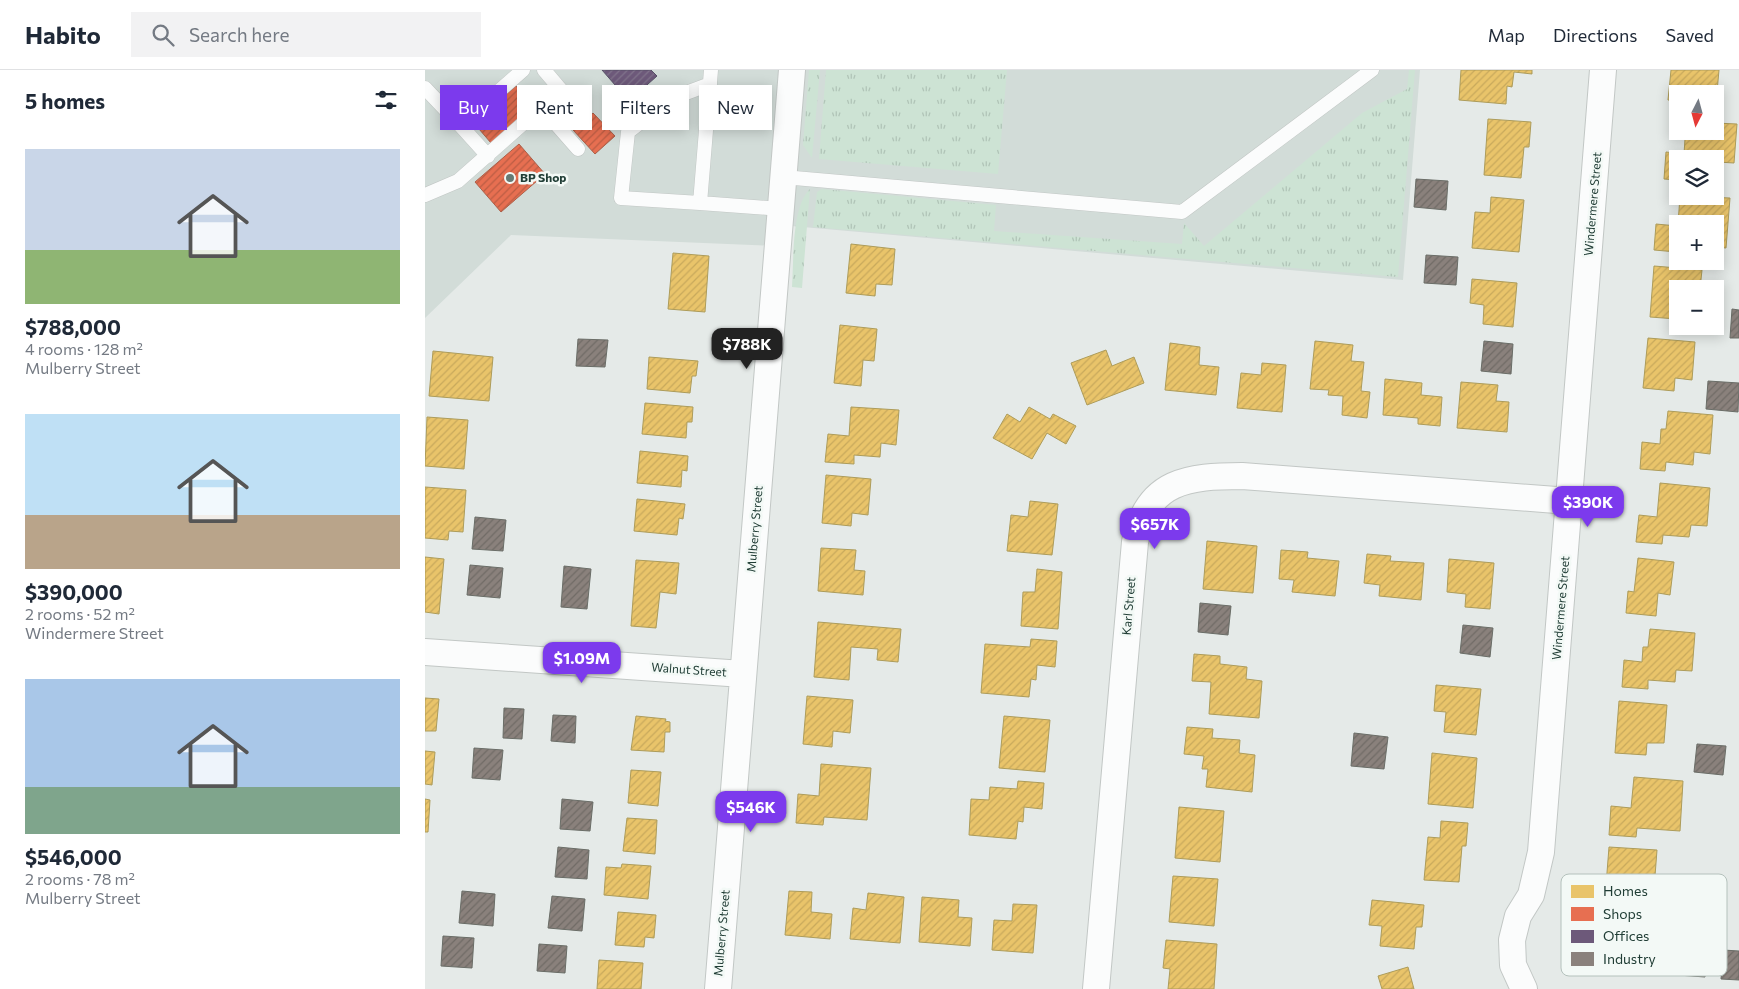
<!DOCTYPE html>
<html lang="en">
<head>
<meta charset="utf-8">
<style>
  body { margin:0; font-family:Commissioner,sans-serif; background:#f2f2f3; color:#1f2937; height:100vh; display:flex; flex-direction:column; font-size:19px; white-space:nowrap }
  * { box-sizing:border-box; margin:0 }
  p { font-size:16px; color:#747a83 }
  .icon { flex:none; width:28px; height:28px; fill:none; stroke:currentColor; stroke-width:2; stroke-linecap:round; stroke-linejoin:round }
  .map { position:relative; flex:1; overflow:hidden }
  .details { display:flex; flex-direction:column; background:#fff; width:425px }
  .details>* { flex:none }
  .banner { position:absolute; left:15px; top:15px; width:475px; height:45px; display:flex; gap:10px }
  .needle { width:32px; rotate:186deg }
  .buttons { position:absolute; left:1244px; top:15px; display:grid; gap:10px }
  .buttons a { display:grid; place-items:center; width:55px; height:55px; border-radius:0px; background:#fff; box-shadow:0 2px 12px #0003; font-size:25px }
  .price { position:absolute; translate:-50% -42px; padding:0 11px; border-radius:10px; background:#7c3aed; color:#fff; font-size:16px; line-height:32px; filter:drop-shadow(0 1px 2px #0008) }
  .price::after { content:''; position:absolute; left:50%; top:30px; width:15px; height:11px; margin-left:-8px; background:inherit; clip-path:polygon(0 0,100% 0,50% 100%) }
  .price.selected { background:#222; color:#fff }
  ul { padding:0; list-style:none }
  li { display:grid; align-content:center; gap:10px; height:265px; padding:0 25px }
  li span { display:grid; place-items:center; height:155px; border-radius:0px; color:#555 }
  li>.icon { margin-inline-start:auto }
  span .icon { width:90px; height:90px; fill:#fffc; stroke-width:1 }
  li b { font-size:21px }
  h2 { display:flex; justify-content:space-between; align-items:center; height:60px; padding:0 25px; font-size:21px }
  .chip { padding:0 18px; border-radius:0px; background:#fff; box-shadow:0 2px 12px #0003; font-size:18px; line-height:45px }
  .chip.selected { background:#7c3aed; color:#fff }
  header { display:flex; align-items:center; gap:30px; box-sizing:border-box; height:70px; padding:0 25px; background:#fff; border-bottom:1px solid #e0e1e3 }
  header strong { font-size:24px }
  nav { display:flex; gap:28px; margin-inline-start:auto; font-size:18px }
  .search { width:350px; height:45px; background:#f2f2f3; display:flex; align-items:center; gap:12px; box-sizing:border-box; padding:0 18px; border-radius:0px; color:#747a83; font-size:19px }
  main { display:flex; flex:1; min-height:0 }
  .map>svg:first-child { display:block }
</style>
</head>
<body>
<header>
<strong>Habito</strong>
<div class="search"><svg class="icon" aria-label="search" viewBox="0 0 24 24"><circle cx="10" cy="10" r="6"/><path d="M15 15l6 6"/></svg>Search here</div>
<nav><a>Map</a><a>Directions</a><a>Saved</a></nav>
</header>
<main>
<section class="details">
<h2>5 homes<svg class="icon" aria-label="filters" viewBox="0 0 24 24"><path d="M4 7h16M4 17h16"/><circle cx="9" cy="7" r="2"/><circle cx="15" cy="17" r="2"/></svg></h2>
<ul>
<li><span style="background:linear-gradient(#c9d6e8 65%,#8fb573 0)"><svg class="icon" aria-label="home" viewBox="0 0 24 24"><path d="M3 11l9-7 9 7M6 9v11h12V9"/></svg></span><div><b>$788,000</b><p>4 rooms · 128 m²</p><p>Mulberry Street</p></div></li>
<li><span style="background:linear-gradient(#bfe0f5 65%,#b9a48a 0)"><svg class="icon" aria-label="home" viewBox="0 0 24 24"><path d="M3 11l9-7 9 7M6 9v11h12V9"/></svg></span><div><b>$390,000</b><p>2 rooms · 52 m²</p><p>Windermere Street</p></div></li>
<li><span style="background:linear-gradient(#a9c7e8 70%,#7fa58c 0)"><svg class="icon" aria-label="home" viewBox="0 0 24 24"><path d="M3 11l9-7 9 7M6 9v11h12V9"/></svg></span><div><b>$546,000</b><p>2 rooms · 78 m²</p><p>Mulberry Street</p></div></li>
</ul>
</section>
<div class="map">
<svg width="1314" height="919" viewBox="0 0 1314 919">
  <defs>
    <pattern id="grass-tufts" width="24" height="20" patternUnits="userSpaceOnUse" patternTransform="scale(1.25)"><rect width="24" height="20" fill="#cde3d4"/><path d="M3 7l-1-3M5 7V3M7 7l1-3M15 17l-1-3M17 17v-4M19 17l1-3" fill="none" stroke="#b0c4b7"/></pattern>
    <pattern id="homes-hatch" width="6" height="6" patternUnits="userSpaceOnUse" patternTransform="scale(1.25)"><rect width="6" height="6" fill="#e9c46a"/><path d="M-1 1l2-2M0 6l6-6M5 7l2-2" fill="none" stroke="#c8a95c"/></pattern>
    <pattern id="shops-hatch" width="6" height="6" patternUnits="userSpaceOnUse" patternTransform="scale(1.25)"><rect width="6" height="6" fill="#e76f51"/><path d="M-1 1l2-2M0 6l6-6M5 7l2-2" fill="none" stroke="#bb5d44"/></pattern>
    <pattern id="offices-hatch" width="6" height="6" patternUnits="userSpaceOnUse" patternTransform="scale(1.25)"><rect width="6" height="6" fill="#6d597a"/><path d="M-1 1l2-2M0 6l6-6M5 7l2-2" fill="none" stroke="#81748c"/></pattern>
    <pattern id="industry-hatch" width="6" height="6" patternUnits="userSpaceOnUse" patternTransform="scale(1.25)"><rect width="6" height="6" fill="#8a817c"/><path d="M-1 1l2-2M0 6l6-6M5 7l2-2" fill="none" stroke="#706b66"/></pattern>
  </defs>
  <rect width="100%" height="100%" fill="#e5eae8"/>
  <path fill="#d2dcd8" d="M0,0H995L978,210L355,155L353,176L86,165L0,248Z"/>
  <path fill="url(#grass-tufts)" d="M384,0H395L387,88L378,75Z
    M401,0H582L573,104L394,89Z
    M984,0H990L973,207L388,157L392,122L397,119L571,135L569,161L757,174L759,153L779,176L937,43L982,19Z
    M385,119L377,218L367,217C369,191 366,137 385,119Z"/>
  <path fill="url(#homes-hatch)" stroke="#ad9c5a" d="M1036,0H1107V4L1089,2L1087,17L1082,16L1081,34L1034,30Z
    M1246,0H1294L1292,22L1275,20V24H1252V31L1243,30Z
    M1063,49L1106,52L1104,77H1099L1096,108L1059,105Z
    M1290,53L1312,54L1309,93L1293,92L1292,104L1290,89H1252V110L1239,109L1241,82L1259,84L1260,69H1265L1266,61H1290Z
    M1255,126L1305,128L1301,178L1290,177V154H1253Z
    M1066,127L1099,130L1094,182L1047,178L1050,142L1065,143Z
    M1231,154L1252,156V182L1229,180Z
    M426,174L470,179L467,215L451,214L450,226L421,223Z
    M248,183L284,186L280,242L243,239Z
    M1229,196L1277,200L1275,219H1252V249L1225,247Z
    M1047,209L1092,213L1088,257L1058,254L1059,235L1045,233Z
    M415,255L452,259L449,291L438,290L436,316L409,313Z
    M1223,268L1270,272L1267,310L1250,308L1249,321L1218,318Z
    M890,271L928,275L926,291L939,292L936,321L945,322L942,348L917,345L918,326L903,325L904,320L885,319Z
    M745,273L775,277L774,295L794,297L791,325L740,320Z
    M681,280L687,296L709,287L719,313L662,335L646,293Z
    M8,281L68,287L64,331L4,326Z
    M224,287L273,291L271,306H267L265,323L222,319Z
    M837,293L861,295L857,342L812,338L816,303L836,305Z
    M960,309L997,313L996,325L1017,327L1015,356L993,354V348L958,345Z
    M1036,312L1073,315L1071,331L1084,332L1082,362L1032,358Z
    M220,333L268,337L267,352H262L261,368L217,364Z
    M426,337L474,340L471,375L456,373L455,387L429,385V394L400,392L403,364L424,366Z
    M604,337L625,349L628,344L651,356L641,374L622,363L607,389L568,368L582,344L595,352Z
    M1243,341L1288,345L1285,384L1269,382L1268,395L1241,392L1240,401L1215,399L1217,372L1235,374L1236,359H1241Z
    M2,347L43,350L39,399L0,396Z
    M215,381L263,386L262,401L257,400L256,417L212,413Z
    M401,405L446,409L443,445L427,443L426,456L397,453Z
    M1235,413L1285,418L1282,456L1266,455L1264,467L1238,465L1237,474L1211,472L1214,445L1232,447Z
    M0,417L41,420L38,462L24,461L23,470L0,468Z
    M212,429L260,434L258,449L254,448L252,465L209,461Z
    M605,431L633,434L627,485L582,481L586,445L603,447Z
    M782,471L832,476L828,523L778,519Z
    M396,478L431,480L429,500L440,501L438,525L393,521Z
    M856,480L883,482L882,488L914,491L910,526L867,522L869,510L854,509Z
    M942,484L966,486L965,491L999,493L996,530L954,526L955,515L939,513Z
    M0,487L19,489L14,544L0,542Z
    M1213,488L1249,492L1245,525L1233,523L1231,546L1201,543L1203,521L1209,522Z
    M1024,489L1069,493L1065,539L1040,537L1041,524L1022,522Z
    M211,490L254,493L251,524L235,522L231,558L206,556Z
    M612,499L637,502L633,559L596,556L598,522H610Z
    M393,552L476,559L473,592L452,590L453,579L426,577L424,610L389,607Z
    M1225,559L1270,563L1267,601L1251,600L1250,612L1223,610V619L1197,617L1199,590L1217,592L1218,577H1223Z
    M606,569L632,571L630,597L612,595L611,610L606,609L604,627L556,623L560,574L605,577Z
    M769,584L795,586V594L822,597L821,609L837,611L834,648L784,644L786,612L767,611Z
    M1011,615L1056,619L1051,665L1019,662L1021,642L1009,641Z
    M382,626L428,630L425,663L408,661L407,677L378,674Z
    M0,628L14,629L11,661H0Z
    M1194,631L1242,635L1239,673H1222L1221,685L1190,683Z
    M211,646L241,649L240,651L245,652V662H240L239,682L206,680Z
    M579,646L625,650L620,702L574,698Z
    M762,657L788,659L787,668L815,670L814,683L830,685L827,722L781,717L783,699H777L779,686L759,684Z
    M0,681L10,682L7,715L0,714Z
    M1007,683L1052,688L1048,738L1003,734Z
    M396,694L446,698L442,750L399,747L398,755L371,753L373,724L394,726Z
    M206,700L236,702L233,736L203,733Z
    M1209,707L1258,711L1255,761L1212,758L1211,767L1184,765L1186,736L1206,738Z
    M593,711L619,713L617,739L599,737L598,752L593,751L591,769L544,765L546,729L564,730L565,717L592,719Z
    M0,729L5,730L3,762H0Z
    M754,737L799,741L795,792L750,788Z
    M202,748L232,750L230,784L198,781Z
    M1016,751L1043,753L1041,776H1037L1034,812L999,810L1003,767L1015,768Z
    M1184,777L1232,780L1229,819L1212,818L1211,831L1180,828Z
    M197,794L226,796L223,829L179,825L181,797L196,798Z
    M748,806L793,809L789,856L744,852Z
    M364,821L387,822L386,842L407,844L405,869L360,865Z
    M443,823L479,827L475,873L425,869L428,838L441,840Z
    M497,827L534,830L533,847L547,848L545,876L494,872Z
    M947,830L999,835L997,857H991L989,879L955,876L957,856L944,855Z
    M588,834L612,835L608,883L567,880L569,850L587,851Z
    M193,842L231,845L229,868L220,867L219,877L190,875Z
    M741,870L792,874L789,919H743L745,899L738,898Z
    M174,890L218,893L216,919H172Z
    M983,897L989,919H957L953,906Z"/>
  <path fill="url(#shops-hatch)" stroke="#ac6049" d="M91,16L109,38L66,73L48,52Z
    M168,43L190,66L170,84L148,60Z
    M94,74L120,104L76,142L50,112Z"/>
  <path fill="url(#offices-hatch)" stroke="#565166" d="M177,0H226L232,6L204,31Z"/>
  <path fill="url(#industry-hatch)" stroke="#6a6d67" d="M991,109L1023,111L1021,140L989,137Z
    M1001,185L1033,187L1031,215L999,213Z
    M1307,239L1314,240V268H1305Z
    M153,269L183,270L180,297L151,296Z
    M1059,271L1088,274L1086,304L1056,301Z
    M1283,311L1314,313L1313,342L1281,339Z
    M50,447L81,450L78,481L47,479Z
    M45,495L78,498L75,528L42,525Z
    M139,496L166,499L162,539L136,537Z
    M775,533L806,536L803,565L773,562Z
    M1038,555L1068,558L1065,587L1035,583Z
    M79,638L99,639L97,669L78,668Z
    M128,645L151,646L150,673L126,671Z
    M929,663L963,667L959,699L926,696Z
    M1272,674L1301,676L1298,705L1269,702Z
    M49,678L78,680L75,710L47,708Z
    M137,729L168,732L165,761L135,759Z
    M133,777L164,780L162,809L130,807Z
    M37,821L70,824L68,856L34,853Z
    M127,826L160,829L157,861L123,858Z
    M18,866L49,868L47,898L16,896Z
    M114,874L142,876L140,903L112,901Z
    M1255,875L1283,878L1280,907L1253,905Z
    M1298,880L1314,881V910L1296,909Z"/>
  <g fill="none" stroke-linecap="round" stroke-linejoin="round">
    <g stroke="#c2c7c5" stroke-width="15">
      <path id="service" d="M286,0L275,133L356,139
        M0,18L35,55
        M117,38L153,79
        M63,86L35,55L98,0
        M358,107L757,142L947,0
        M0,125L33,111L136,20L119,0
        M275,133L196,128L203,62L245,29L285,14"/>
    </g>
    <g stroke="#c2c7c5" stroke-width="28">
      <path id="minor" d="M0,582L318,604
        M293,919L367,0
        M671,919L710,472C722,410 764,406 817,406L1144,431
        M1099,919L1088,895L1087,870L1093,846L1106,825L1116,782L1178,0"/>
    </g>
    <use href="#service" stroke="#fbfcfc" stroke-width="14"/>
    <use href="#minor" stroke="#fbfcfc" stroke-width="26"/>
  </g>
  <circle fill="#667a74" stroke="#f3f9f6" stroke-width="2" cx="85" cy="108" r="5"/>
  <g text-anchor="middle" stroke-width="5" stroke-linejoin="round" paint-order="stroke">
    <g font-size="12" font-weight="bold" fill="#213e36" stroke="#f3f9f6" text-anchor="start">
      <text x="95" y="112">BP Shop</text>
    </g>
    <g font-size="12" fill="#213e36" stroke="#f3f9f6">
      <text transform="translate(1168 134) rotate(-85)" y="4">Windermere Street</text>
      <text transform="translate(330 459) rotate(-85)" y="4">Mulberry Street</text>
      <text transform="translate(704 536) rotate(-85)" y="4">Karl Street</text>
      <text transform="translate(1136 538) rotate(-85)" y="4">Windermere Street</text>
      <text transform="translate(264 600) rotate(4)" y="4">Walnut Street</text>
      <text transform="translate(297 863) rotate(-85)" y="4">Mulberry Street</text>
    </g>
  </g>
  <rect x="1136" y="804" width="166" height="102" rx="8" fill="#f3f9f6" stroke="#b4c1bc" stroke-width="1"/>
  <rect x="1146" y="815" width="23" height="13" fill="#e9c46a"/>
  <rect x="1146" y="837" width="23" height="14" fill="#e76f51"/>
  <rect x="1146" y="860" width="23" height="13" fill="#6d597a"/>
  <rect x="1146" y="882" width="23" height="14" fill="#8a817c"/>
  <g font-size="14" fill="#213e36">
    <text x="1178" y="826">Homes</text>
    <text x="1178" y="849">Shops</text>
    <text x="1178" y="871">Offices</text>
    <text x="1178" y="894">Industry</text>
  </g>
</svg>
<div class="buttons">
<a><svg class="needle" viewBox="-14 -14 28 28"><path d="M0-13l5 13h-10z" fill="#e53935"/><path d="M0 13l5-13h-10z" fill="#747a83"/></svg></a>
<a><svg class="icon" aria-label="layers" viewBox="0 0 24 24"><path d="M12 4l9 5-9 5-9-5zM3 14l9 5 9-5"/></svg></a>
<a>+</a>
<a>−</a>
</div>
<b class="price selected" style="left:322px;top:300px">$788K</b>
<b class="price" style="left:1163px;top:458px">$390K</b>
<b class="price" style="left:730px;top:480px">$657K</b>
<b class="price" style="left:157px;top:614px">$1.09M</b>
<b class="price" style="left:326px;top:763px">$546K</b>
<div class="banner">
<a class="chip selected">Buy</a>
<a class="chip">Rent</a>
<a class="chip">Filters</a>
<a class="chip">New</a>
</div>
</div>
</main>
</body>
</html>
